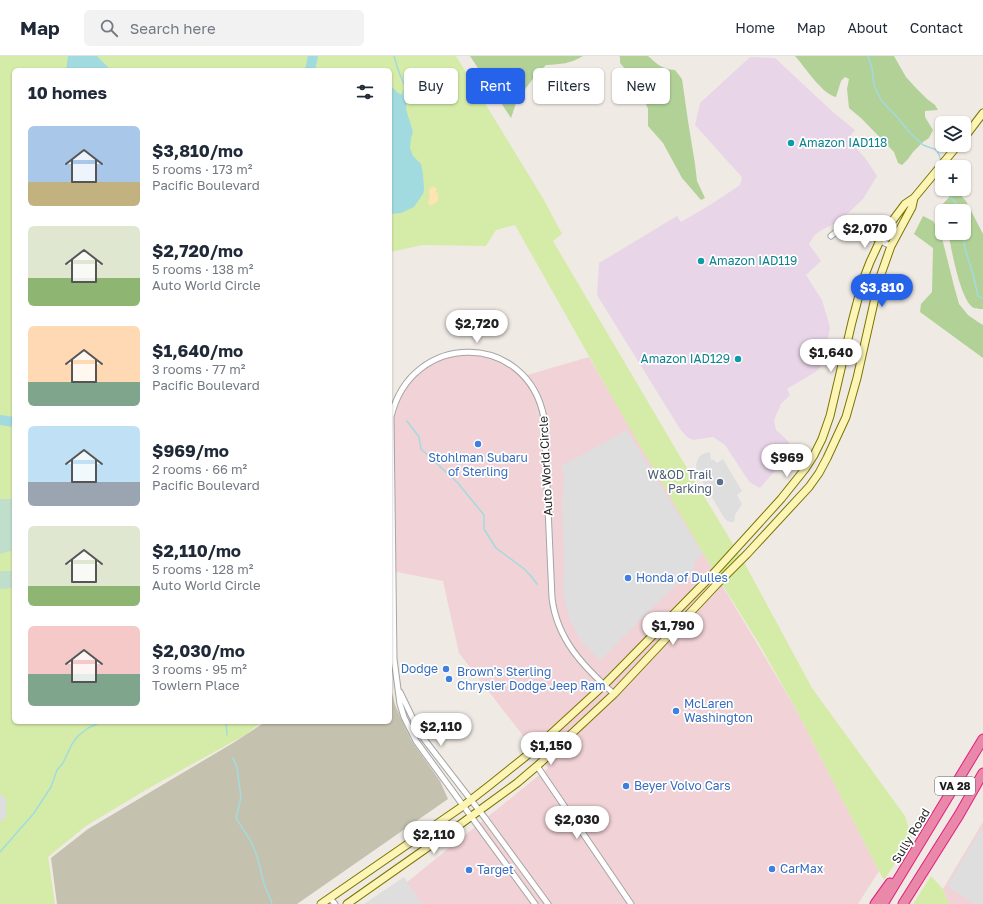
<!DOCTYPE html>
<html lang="en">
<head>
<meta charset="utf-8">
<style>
  body { margin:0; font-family:"Golos Text",sans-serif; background:#f2f2f3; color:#1f2937; height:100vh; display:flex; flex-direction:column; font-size:15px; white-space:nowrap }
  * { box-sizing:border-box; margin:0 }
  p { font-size:13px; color:#747a83 }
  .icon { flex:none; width:22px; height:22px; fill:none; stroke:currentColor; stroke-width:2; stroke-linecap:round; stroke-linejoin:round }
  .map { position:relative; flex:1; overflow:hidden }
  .panel { position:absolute; left:12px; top:12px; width:380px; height:656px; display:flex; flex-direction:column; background:#fff; border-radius:6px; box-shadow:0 1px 3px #0004 }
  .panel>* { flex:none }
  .guide { position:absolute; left:404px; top:12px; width:380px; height:36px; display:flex; gap:8px }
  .buttons { position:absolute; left:935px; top:60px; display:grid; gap:8px }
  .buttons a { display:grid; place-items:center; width:36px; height:36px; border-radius:6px; background:#fff; box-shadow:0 1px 3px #0004; font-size:20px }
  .price { position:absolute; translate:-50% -34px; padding:0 9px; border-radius:14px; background:#fff; color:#222; font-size:13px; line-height:26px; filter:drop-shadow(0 1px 2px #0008) }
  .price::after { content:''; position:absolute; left:50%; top:24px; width:12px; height:9px; margin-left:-6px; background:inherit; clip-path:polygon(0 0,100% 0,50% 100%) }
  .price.selected { background:#2563eb; color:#fff }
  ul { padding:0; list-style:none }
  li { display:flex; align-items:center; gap:12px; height:100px; padding:0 16px }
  li span { display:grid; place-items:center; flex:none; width:112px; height:80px; border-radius:6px; color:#555 }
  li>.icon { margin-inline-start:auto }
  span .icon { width:48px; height:48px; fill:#fffc; stroke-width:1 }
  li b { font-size:17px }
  h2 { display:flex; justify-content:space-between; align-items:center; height:48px; padding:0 16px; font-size:17px }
  .pill { padding:0 14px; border-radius:6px; background:#fff; box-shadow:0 1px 3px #0004; font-size:14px; line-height:36px }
  .pill.selected { background:#2563eb; color:#fff }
  header { display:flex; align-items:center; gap:24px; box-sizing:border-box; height:56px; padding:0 20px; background:#fff; border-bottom:1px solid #e0e1e3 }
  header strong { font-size:19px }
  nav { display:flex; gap:22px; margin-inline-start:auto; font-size:14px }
  .search { width:280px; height:36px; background:#f2f2f3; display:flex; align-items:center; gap:10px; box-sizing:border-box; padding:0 14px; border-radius:6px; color:#747a83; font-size:15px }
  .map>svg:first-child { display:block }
</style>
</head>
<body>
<header>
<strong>Map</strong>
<div class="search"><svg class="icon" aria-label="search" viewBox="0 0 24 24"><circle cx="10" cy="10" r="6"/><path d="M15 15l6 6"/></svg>Search here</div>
<nav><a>Home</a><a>Map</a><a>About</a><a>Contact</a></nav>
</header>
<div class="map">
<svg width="983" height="848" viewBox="0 0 983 848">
  <rect width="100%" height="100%" fill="#f0eae4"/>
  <path fill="#f1d2d6" d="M466,296L501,303L524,320L589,301L706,502L797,655L879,815L858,848H380L548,712L459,597L443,525L392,515L390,370L407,326L432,304Z
    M983,766V848H949L943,833Z"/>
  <path fill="#e9d5e8" d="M751,1L775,2L833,56L855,74L848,83L866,103L877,120L863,143L841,164L820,175L814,180L809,188L821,205L806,219L822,244L830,271L825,300L821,309L817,315L787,333L790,339L780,349V351L776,359L774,365L776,374L784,381L789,386V393L779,410L760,432L751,427L748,424L725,389L713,381L693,384L687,381L680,373L597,239L599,207L677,160L681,166L710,149L740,129L742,122L740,119L695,69L700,47L749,2Z"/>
  <path fill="#c5c1af" d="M390,628L395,649L411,684L440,725L448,743L297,848H57L51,802L88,773L233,687L265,666H390Z"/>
  <path fill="#d4eca7" d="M0,0H456L544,144L562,178L553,185L681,402L745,508L812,632L905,760L912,782L884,824L879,815L797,655L758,586L706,502L629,371L515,169L496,174L486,190L423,189L390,196V14H14V666H262L245,679L149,732L86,770L48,801L55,848H0Z
    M931,820L943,833L949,848H913Z"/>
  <path fill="#b1d197" d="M470,0H583C569,8 562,8 546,9L532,24L517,44L511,62Z
    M619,0H648C657,8 662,13 675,14L682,23L688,65L695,108L697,125L705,142L701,144L682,122L663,87L648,70V53L646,48L632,21L620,7V1Z
    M795,0H894L906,21L915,31L927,43L935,49L938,54L925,55V61L933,74L929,82L923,86L913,96L908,103L902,109L898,107L894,96L862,63L849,52L847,33L849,23L845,21L841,25L836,41C822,38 805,11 795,0Z
    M956,134L966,145L983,178V253C979,253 974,253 971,250C959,237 952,195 948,177H964V155H942V160L939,152Z
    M923,160L933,165L941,178L954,230L959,248L968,259L978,266L983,269V302L920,256L921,248L932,236L933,192L914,178Z"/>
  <path fill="#c0decc" d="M0,443H14V494L0,498Z
    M0,515H14V532L0,533Z"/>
  <path fill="#ffe4b2" d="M431,131H434L437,133L435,136V137L437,136C438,137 438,143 438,144C437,147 432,149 429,149L428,147L430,140L429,134Z"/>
  <path fill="#dedede" d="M627,374L703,499L694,505L696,510L651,553L610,594L601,605L581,585L570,564L565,545L563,530L564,512L562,446L564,417L561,410Z
    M710,396L711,404H714L717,407L723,403L742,435L737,439L742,448L735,459L734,466H731L727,465L723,460L697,416L696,408L699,401L703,398Z
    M0,738L7,744L5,755L8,758L0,767Z
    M983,770V848H975L947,830Z
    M404,821L422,848H364Z"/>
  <path fill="#a2dbdf" d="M68,0H97L111,14H66Z
    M390,29L398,37L407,41L406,53L413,76L411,82L410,92L413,100L421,108L423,118L424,133L423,138L414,151L401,157L390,158Z"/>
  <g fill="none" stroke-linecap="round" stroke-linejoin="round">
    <path stroke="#a2dbdf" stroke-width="1.5" d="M394,0C397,11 400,22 406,31L402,39
      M868,0L872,12L874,29L881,44L898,62L910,77L923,89L937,94L940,101L941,106
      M941,114L942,120
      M946,133L949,140L957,148L959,155
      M963,177L965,193L973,218L978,240L983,242
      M407,365L419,381L421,393L457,426L484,459V473L496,492L523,512L531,520L537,528
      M226,666L227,679
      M233,702L237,711L241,742L236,762L252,787L258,803L264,828L270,842L272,848
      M0,796L34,757L51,731L57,714L63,707L72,688L78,680L88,672L101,666"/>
    <path stroke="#a2dbdf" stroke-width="10" d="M310,14L313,0
      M0,364L14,366"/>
    <g stroke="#a5a5a5" stroke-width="7">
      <path id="minor" d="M831,180C838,174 843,172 852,171L891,190
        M400,636L416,669L424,683L485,762L548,848
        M537,710L631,848
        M330,842L335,848
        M535,848L416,685L404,661L400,648L394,603L391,361C411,274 528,275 544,362L552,542C557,584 584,611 614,638"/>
    </g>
    <g stroke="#7a7500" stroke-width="9">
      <path id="secondary" d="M964,82L983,57
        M321,848L463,750L490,729L530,697L604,629L712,519L781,443L805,413L814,399L822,383L830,360L852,266L863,224L870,206L884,176L905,148L914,142L958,89
        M347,848L458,770L517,727L537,710L614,638L717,528L747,498L809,431L819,417L827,402L846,361L857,322L879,224L891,190L912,151L914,142"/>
    </g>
    <g stroke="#e21d7f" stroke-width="11">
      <path id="motorway" d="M875,848L890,827
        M883,848L983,683
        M903,848L959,759L983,717"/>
    </g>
    <use href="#minor" stroke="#fff" stroke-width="5"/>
    <use href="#secondary" stroke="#fcf5b5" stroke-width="7"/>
    <use href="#motorway" stroke="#ea88aa" stroke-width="9"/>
  </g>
  <g fill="#0f9aa8" stroke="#fff" stroke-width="1.5">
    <circle cx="791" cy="87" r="4"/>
    <circle cx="701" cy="205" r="4"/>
    <circle cx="738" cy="303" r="4"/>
  </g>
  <g fill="#3f7fe0" stroke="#fff" stroke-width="1.5">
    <circle cx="478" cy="388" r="4"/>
    <circle cx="628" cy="522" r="4"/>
    <circle cx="446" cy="613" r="4"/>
    <circle cx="449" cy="623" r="4"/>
    <circle cx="676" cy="655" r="4"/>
    <circle cx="626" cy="730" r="4"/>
    <circle cx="772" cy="813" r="4"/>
    <circle cx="469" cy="814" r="4"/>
  </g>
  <circle fill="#5c6f8a" stroke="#fff" stroke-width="1.5" cx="720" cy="426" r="4"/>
  <g text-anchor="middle" stroke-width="3.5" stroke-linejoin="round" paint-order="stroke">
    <rect fill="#fff" stroke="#626262" stroke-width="1" x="935" y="721" width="40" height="18" rx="3"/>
    <g font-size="11" font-weight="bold" fill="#1e1e1e">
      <text x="955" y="734">VA 28</text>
    </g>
    <g font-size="12" fill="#0d838f" stroke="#fff" text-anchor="start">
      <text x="799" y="91">Amazon IAD118</text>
      <text x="709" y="209">Amazon IAD119</text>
      <text x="730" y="307" text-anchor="end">Amazon IAD129</text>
    </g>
    <g font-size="12" fill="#366cbe" stroke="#fff" text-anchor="start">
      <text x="478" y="406" text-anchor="middle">Stohlman Subaru<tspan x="478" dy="14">of Sterling</tspan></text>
      <text x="636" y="526">Honda of Dulles</text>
      <text x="438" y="617" text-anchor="end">Dodge</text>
      <text x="457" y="620">Brown's Sterling<tspan x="457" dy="14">Chrysler Dodge Jeep Ram</tspan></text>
      <text x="684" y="652">McLaren<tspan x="684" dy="14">Washington</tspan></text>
      <text x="634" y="734">Beyer Volvo Cars</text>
      <text x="780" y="817">CarMax</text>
      <text x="477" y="818">Target</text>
    </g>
    <g font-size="12" fill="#1e1e1e" stroke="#fff">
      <text transform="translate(546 410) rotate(-93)" y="4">Auto World Circle</text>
      <text transform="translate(911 780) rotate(-59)" y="4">Sully Road</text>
    </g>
    <g font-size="12" fill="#4e5e75" stroke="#fff" text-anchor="end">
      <text x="712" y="423">W&amp;OD Trail<tspan x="712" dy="14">Parking</tspan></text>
    </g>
  </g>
</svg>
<div class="buttons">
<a><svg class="icon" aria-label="layers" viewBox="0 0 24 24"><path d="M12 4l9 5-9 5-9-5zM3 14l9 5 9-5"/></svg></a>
<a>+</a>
<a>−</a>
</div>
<b class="price" style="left:865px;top:193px">$2,070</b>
<b class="price selected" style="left:882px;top:252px">$3,810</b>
<b class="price" style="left:477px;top:288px">$2,720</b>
<b class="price" style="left:831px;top:317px">$1,640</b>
<b class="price" style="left:787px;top:422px">$969</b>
<b class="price" style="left:673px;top:590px">$1,790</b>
<b class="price" style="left:441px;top:691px">$2,110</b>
<b class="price" style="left:551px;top:710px">$1,150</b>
<b class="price" style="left:577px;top:784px">$2,030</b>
<b class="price" style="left:434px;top:799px">$2,110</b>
<div class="guide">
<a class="pill">Buy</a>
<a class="pill selected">Rent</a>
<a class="pill">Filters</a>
<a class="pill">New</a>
</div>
<section class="panel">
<h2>10 homes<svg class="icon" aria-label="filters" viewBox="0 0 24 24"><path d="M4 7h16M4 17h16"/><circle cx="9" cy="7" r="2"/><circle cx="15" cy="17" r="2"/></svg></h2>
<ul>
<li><span style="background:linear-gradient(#a9c7e8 70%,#c2b280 0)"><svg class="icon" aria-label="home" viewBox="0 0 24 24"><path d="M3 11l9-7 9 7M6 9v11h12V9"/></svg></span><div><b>$3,810/mo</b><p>5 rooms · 173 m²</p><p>Pacific Boulevard</p></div></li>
<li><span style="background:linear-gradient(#dfe7d0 65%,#8fb573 0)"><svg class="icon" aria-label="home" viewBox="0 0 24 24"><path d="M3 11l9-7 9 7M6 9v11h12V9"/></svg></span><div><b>$2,720/mo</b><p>5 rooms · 138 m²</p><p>Auto World Circle</p></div></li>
<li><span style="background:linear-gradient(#ffd9b3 70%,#7fa58c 0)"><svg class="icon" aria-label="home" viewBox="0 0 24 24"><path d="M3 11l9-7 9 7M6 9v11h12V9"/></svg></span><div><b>$1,640/mo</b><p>3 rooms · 77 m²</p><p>Pacific Boulevard</p></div></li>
<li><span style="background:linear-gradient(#bfe0f5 70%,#9aa5b1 0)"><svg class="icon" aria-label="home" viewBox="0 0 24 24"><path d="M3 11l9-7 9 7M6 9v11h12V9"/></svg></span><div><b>$969/mo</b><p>2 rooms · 66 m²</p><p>Pacific Boulevard</p></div></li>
<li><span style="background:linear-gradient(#dfe7d0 75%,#8fb573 0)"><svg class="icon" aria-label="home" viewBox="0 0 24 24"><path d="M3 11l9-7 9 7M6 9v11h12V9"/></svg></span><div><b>$2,110/mo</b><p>5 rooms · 128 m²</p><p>Auto World Circle</p></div></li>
<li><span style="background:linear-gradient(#f6c9c9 60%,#7fa58c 0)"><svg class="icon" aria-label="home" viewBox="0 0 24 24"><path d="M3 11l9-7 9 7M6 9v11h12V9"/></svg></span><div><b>$2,030/mo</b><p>3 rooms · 95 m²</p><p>Towlern Place</p></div></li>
</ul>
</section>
</div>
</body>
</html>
